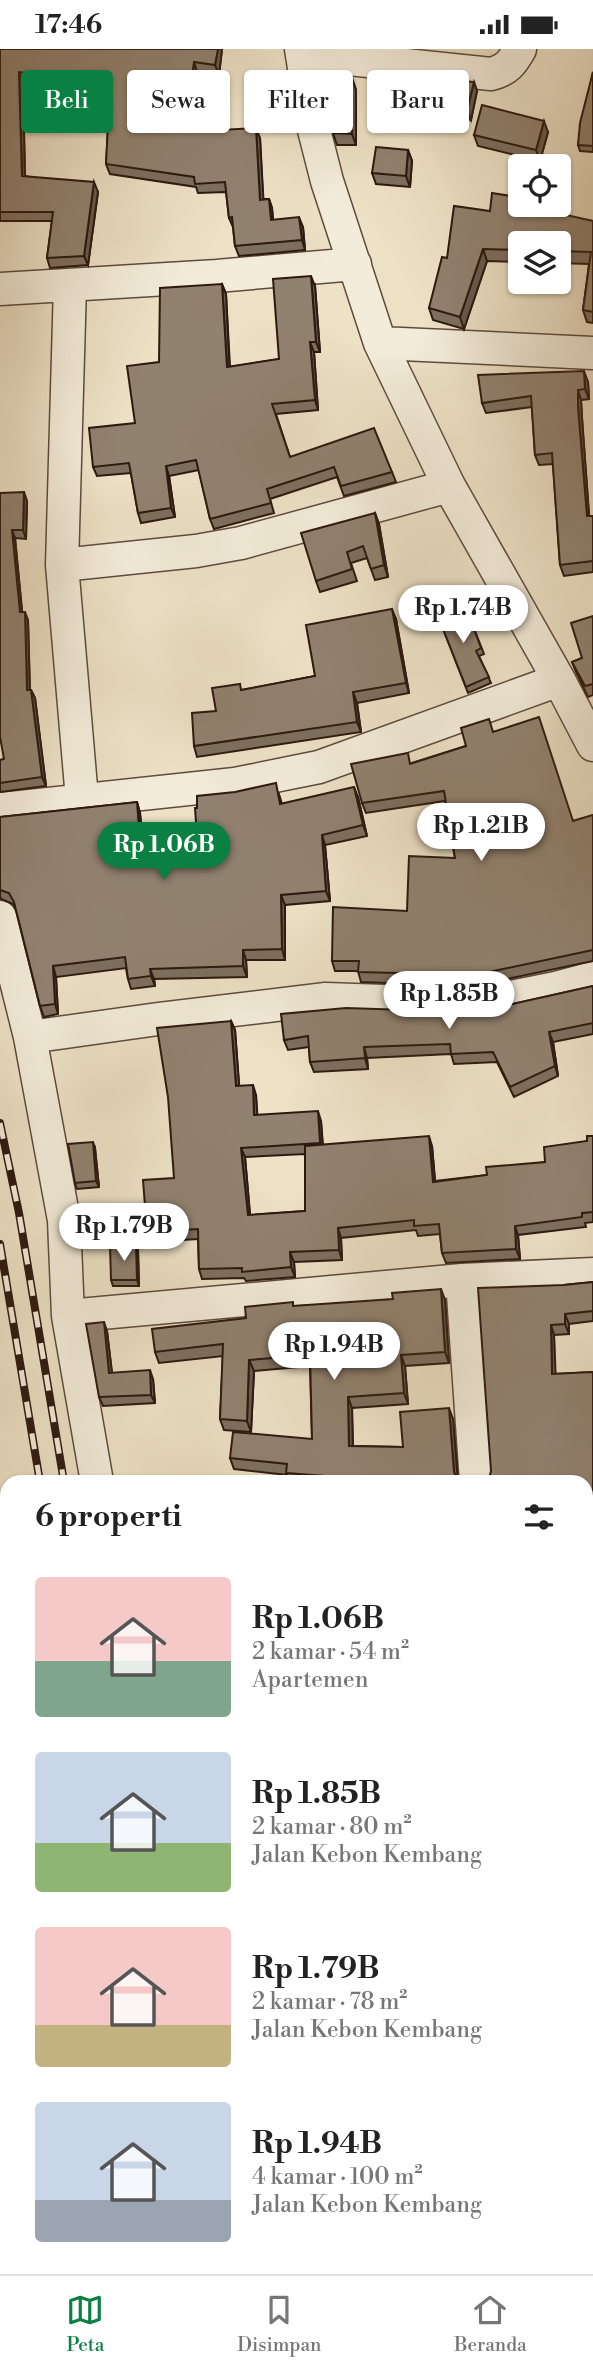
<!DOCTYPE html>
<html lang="id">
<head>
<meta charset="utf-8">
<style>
  body { margin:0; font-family:"Libre Bodoni",serif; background:#f2f2f2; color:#222; height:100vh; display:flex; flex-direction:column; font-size:26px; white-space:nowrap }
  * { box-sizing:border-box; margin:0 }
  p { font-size:23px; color:#767676 }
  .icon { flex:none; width:38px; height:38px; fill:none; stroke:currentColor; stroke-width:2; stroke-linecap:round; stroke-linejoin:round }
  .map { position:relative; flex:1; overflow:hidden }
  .drawer { position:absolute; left:0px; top:1426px; width:593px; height:800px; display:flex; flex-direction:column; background:#fff; border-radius:21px 21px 0 0; box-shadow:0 2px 5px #0004 }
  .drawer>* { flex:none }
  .guide { position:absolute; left:21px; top:21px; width:551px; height:63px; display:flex; gap:14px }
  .fabs { position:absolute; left:508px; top:105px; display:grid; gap:14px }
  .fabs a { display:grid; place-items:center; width:63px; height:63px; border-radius:7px; background:#fff; box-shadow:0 2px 5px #0004; font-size:35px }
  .price { position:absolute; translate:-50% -60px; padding:0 16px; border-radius:24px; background:#fff; color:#222; font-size:23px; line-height:46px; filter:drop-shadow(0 2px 4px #0008) }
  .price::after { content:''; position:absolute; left:50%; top:42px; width:21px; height:16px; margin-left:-10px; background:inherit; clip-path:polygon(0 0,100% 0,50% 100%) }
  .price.active { background:#0b8043; color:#fff }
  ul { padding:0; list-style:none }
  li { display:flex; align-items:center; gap:21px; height:175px; padding:0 35px }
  li span { display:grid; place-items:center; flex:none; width:196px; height:140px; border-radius:7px; color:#555 }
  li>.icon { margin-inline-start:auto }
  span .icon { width:84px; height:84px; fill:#fffc; stroke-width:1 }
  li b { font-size:30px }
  h2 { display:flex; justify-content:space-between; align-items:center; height:84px; padding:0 35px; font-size:30px }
  .chip { padding:0 24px; border-radius:7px; background:#fff; box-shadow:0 2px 5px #0004; font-size:24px; line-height:63px }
  .chip.active { background:#0b8043; color:#fff }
  .status { display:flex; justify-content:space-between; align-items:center; height:49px; padding:0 35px; background:#fff; direction:ltr }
  .status svg { height:19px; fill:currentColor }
  .dock { display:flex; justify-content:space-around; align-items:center; height:98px; border-top:2px solid #e0e0e0; background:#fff; font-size:19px; color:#767676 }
  .dock a { display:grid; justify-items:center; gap:4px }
  .dock .active { color:#0b8043 }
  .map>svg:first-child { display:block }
</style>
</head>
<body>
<div class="status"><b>17:46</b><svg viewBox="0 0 49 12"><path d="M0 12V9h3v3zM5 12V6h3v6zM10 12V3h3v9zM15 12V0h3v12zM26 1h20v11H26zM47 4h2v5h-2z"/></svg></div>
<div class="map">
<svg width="593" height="2225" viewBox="0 0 593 2225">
  <rect width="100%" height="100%" fill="#ede1c6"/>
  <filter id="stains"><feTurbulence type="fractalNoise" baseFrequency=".00286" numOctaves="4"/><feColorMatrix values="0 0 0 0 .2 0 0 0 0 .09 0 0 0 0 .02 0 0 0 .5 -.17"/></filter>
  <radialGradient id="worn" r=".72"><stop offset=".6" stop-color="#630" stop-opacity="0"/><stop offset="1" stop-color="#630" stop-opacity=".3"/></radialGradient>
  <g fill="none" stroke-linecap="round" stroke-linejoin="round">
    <g stroke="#5e4b3e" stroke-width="35">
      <path id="street" d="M301,0L314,81L327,132L380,294L449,437L559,631L593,696
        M302,5L491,25C507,21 512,14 520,0
        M70,236L62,516L82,750
        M0,240L217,227L355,215
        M380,294L593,304
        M62,516L196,502L241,494L449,437
        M0,760L235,735L319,718L559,631
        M0,868L30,988L64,1171L68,1267L97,1433
        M30,988L158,970L326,950L442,954L495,951L556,939L593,929
        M462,1231L476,1433
        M68,1267L462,1231L593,1225
        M0,2076L7,2073
        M586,2153L593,2151
        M261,2219V2225
        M206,2225L217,2219"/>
    </g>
    <g stroke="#2e1910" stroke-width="42">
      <path id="highway" d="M0,1953L7,1964
        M158,2219L161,2225"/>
    </g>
    <use href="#street" stroke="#f3ecda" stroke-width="32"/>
    <use href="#highway" stroke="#ede1c6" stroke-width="38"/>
    <g stroke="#2e1910" stroke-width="8">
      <path id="rail" d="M0,1074L19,1164L64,1433
        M0,1195L40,1433
        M272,2219L275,2225
        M295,2219L298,2225"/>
    </g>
    <use href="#rail" stroke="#f3ecda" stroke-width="5" stroke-dasharray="16" stroke-linecap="butt"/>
  </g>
  <path fill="#7d6f5f" stroke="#2e1910" stroke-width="2" fill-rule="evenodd" d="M0,0H222L219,26L197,23L190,82L260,89L263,150H269L272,159L273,171L303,178L305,201L239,207L235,197L233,178L229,169L226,143L198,144L196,138L110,125L106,115L109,64L91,62L87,52L89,40L23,33L25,127L98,143L88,216L50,219L47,209L52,172H0Z
    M593,23V103L580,102L578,96Z
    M352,29L356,41V96H337L333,84Z
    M474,33L477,42L471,71L419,58L415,49Z
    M548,83L540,112L478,97L474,86Z
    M408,101L412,112L410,138L376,135L372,124Z
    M517,148L522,161L593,172V274L587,273L583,261L589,215L558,214V194H520V213L487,212L464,280L433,271L429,259L490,162Z
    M222,235L226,245L230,318L279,310L315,237L320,303H314L318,361L276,365L290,408L392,423L396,433L344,447L337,428L270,450L274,464L214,480L210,470L199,421L169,427L175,468L141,474L138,464L131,424L97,427L93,418L135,374L159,313Z
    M588,333L589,350L581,351L582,369L589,467H593V523L564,527L560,516L553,415L539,416L535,406L532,358L486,364L482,354Z
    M0,444L27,452L26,490L15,489L22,563L28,571L30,641H31L35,649L46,737L0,743V711L4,710Z
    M375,464L379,475L388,528L375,531L367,509L351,514L357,532L320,543L316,532Z
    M436,562L464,575L471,572L484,605L479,607L491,634L468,644Z
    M593,567V646L588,648L576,623L572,613L582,609Z
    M396,570L409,644L357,654L361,683L197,708L194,697L242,641L315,627Z
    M494,683L573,772L593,766V912L493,933L442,936L361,933L358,922H335L332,912L407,862L455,809L445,752L366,764L362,754L412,714L466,697Z
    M279,745L282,755L358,748L367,787L325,796L330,852L285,856V911H246L247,928L154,930L155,937L131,940L128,930L126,919L56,928L58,965L44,968L40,957L16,860L13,855L1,850L0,848V768L137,753L140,764L143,792L147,803L148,817L199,814Z
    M593,937V985L553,993L558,1027L514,1048L497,1013L454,1015L451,1005L367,1009L368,1020L314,1023L310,1013L309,998L288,1001L284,991L438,962L495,959Z
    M231,972L235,981L239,1037L256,1046L257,1066L321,1072L323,1096L432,1097L435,1132L487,1126L545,1113L587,1092L593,1087V1173L585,1174L586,1178L518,1186L520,1210L446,1214L442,1204L440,1185L418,1187L416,1181L341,1189L342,1211L294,1213L295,1228L246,1232L244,1229L202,1230L199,1220L198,1190L150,1193L147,1183L174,1129ZM305,1105V1162L250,1166L245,1108Z
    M95,1099L99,1138L77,1140L75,1134Z
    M136,1196L138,1201L139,1237H113L111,1231Z
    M593,1233V1272L569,1275V1285L554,1286L555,1325L593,1323V1516L586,1513V1433L489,1432L564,1236Z
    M445,1251L449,1314L405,1317L408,1355L352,1359L353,1397L403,1398L453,1370L458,1433H289L287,1426L234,1420L230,1409L312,1390L310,1317L254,1322L251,1383L224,1381L220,1370L223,1307L159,1314L155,1303L246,1269L295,1257Z
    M107,1282L112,1324L153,1330L155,1354L103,1357L99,1348Z"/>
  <path fill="#665a4e" stroke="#2e1910" stroke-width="2" d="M218,0H222L219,26L215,16Z
    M194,13L197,23L188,92L185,83Z
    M19,23L23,33L25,137L22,127Z
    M352,29L356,41V96L352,85Z
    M474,33L477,42L471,71L467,61Z
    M544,72L548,83L540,112L536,101Z
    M256,79L260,89L264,160L260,151Z
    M408,101L412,112L410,138L406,127Z
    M94,133L98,143L88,216L84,207Z
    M517,148L522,159L520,172L516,161Z
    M269,150L272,159L274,181L271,171Z
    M299,168L303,178L305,201L302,191Z
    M483,200L487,212L464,280L460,268Z
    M311,227L315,237L320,303L316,293Z
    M222,235L226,245L230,328L227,318Z
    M310,293L314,303L318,361L315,351Z
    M584,322L588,333L589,350L585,340Z
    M578,341L581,351L582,369L590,478L587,467L578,358Z
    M166,417L169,427L175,468L171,459Z
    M24,443L27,452L26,490L23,481Z
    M375,464L379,475L388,528L384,516Z
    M12,481L15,489L23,571L20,563Z
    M392,560L396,570L409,644L406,634Z
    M25,563L28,571L30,650L27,641Z
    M31,641L35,649L46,737L42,728Z
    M353,643L357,654L361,683L357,673Z
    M354,738L358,748L367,787L363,776Z
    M137,753L140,764L143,803L140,792Z
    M322,786L325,796L330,852L326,842Z
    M143,792L147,803L149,828L145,817Z
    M281,846L285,856V911L282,900Z
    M243,901L246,911L247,928L243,917Z
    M53,917L56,928L58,965L55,955Z
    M150,920L154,930L155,937L151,927Z
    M231,972L235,981L240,1047L236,1037Z
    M549,983L553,993L558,1027L555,1017Z
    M364,998L367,1009L368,1020L365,1009Z
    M253,1036L256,1046L258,1075L254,1066Z
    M318,1062L321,1072L323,1104L320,1094Z
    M429,1087L432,1097L436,1142L433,1133Z
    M93,1093L95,1099L99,1138L96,1132Z
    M241,1099L245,1108L251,1176L248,1166Z
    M515,1177L518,1186L520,1210L516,1200Z
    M338,1179L341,1189L342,1211L339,1201Z
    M136,1196L138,1201L139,1237L137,1231Z
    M290,1203L294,1213L295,1228L291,1218Z
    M441,1240L445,1251L449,1314L445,1303Z
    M565,1265L569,1275V1285L565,1275Z
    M104,1273L107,1282L113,1332L109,1324Z
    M551,1276L554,1286L556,1335L552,1325Z
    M401,1306L405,1317L408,1355L404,1344Z
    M249,1311L254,1322L251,1383L247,1372Z
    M150,1321L153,1330L155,1354L151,1346Z
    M348,1348L352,1359L353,1408L349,1397Z
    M449,1359L453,1370L458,1433L454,1423Z"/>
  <path fill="#91816f" stroke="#2e1910" stroke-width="2" d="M0,0H218L215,16L194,13L185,83L256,79L260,151L269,150L271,171L299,168L302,191L235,197L232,168L229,169L225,133L195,135L194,128L106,115L109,55L87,52L90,31L19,23L22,127L94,133L84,207L47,209L53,163H0Z
    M593,23V97L578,96L580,74Z
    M420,27L474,33L467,61L415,49Z
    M352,29V85L333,84L323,30Z
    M482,56L544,72L536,101L474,86Z
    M376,98L408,101L406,127L372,124Z
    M492,144L517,148L516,161H544L593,172V263L583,261L591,203L558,202V194H520V201L483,200L460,268L429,259L442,208L447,209L454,157L490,162Z
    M311,227L316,293H310L315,351L272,355L290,408L374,379L392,423L341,437L334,418L267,440L271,454L210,470L196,411L166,417L171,459L138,464L129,414L93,418L89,379L135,374L127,317L159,313L160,239L222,235L227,318L279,310L273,230Z
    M584,322L585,340L578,341V358L587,467H593V512L560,516L552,404L535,406L531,347L482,354L478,326Z
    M24,443L23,481H12L20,563H25L27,641H31L42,728L0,734V711L4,710L0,688V444Z
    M375,464L384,516L371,520L363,497L347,503L352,520L316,532L301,484Z
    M454,554L464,575L471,572L481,599L476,602L489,628L466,638L436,562Z
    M392,560L406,634L353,643L357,673L194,697L192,664L216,662L212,639L240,635L241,641L315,627L306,576Z
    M593,567V635L585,637L572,613L582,609L571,574Z
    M539,668L573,772L593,766V901L489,923L438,925L358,923L359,912H332L333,858L407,862L409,807L455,809L444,742L362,754L351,715L408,704L410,715L466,697L461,679L489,670L493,683Z
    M276,734L280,755L354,738L363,776L322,786L326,842L281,846L282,900L243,901V917L150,920L151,927L128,930L125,908L53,917L55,955L40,957L14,853L9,844L0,841V768L137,753L140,792H143L145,817L199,814L195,759H197V747L235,743Z
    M593,937V974L549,983L555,1017L510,1038L493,1003L451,1005L450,995L364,998L365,1009L310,1013L308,987L284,991L281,965L346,959L438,962L495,959Z
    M231,972L236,1037L253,1036L254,1066L318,1062L320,1094L241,1099L248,1166L305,1162V1097L429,1087L433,1133L487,1126L486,1118L545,1113L544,1098L587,1092V1087H593V1163L582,1164V1168L515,1177L516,1200L442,1204L439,1175L414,1177V1171L338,1179L339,1201L290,1203L291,1218L242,1223V1219L199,1220L198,1180L147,1183L143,1131L174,1129L168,1048L157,979Z
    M93,1093L96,1132L75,1134L68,1095Z
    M110,1196H136L137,1231H111Z
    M593,1233V1262L565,1265V1275L551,1276L552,1325L593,1323V1507L586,1505V1433H488L491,1422L478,1239L564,1236Z
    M441,1240L445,1303L401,1306L404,1344L348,1348L349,1397L403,1398L400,1363L449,1359L454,1423L458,1433H351V1429L286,1424L287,1415L230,1409L233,1383L312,1390L310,1306L249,1311L247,1372L220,1370L223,1295L155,1303L152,1280L246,1269L245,1258L293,1253V1257L393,1250L392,1244Z
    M104,1273L109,1324L150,1321L151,1346L99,1348L86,1275Z
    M176,1432H202V1433H176Z
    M593,2202V2225H479L506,2219H586V2203Z"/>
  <rect width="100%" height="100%" filter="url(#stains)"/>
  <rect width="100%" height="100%" fill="url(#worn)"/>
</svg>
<div class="fabs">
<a><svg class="icon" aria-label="locate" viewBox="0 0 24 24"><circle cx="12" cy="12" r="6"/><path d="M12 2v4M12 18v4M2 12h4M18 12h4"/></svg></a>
<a><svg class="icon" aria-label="layers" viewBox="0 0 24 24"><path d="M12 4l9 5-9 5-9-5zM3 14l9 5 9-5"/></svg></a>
</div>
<b class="price" style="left:463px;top:596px">Rp 1.74B</b>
<b class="price" style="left:481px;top:814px">Rp 1.21B</b>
<b class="price active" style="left:164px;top:833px">Rp 1.06B</b>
<b class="price" style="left:449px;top:982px">Rp 1.85B</b>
<b class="price" style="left:124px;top:1214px">Rp 1.79B</b>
<b class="price" style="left:334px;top:1333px">Rp 1.94B</b>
<div class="guide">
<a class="chip active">Beli</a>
<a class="chip">Sewa</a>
<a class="chip">Filter</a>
<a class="chip">Baru</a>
</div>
<section class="drawer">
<h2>6 properti<svg class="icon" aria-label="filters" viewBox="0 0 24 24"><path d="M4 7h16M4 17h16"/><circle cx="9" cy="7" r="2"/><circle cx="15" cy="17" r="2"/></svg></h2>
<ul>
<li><span style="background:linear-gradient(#f6c9c9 60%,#7fa58c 0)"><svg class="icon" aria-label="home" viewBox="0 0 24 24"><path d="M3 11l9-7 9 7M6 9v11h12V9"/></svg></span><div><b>Rp 1.06B</b><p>2 kamar · 54 m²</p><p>Apartemen</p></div></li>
<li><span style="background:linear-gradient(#c9d6e8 65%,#8fb573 0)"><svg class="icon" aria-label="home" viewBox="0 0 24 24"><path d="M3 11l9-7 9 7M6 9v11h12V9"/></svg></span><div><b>Rp 1.85B</b><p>2 kamar · 80 m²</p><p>Jalan Kebon Kembang</p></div></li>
<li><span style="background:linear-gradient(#f6c9c9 70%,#c2b280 0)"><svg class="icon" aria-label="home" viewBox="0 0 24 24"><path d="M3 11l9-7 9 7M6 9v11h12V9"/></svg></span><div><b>Rp 1.79B</b><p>2 kamar · 78 m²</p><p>Jalan Kebon Kembang</p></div></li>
<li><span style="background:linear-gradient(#c9d6e8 70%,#9aa5b1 0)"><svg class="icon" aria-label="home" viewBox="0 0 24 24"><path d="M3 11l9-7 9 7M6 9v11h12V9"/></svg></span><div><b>Rp 1.94B</b><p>4 kamar · 100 m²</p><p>Jalan Kebon Kembang</p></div></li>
</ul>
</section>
</div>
<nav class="dock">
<a class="active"><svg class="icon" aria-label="map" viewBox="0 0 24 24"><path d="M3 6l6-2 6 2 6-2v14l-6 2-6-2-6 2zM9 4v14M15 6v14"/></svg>Peta</a>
<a><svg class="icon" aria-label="saved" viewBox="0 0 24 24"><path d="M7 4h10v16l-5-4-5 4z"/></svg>Disimpan</a>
<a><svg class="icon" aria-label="home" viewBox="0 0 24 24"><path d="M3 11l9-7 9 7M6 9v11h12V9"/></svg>Beranda</a>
</nav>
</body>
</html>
